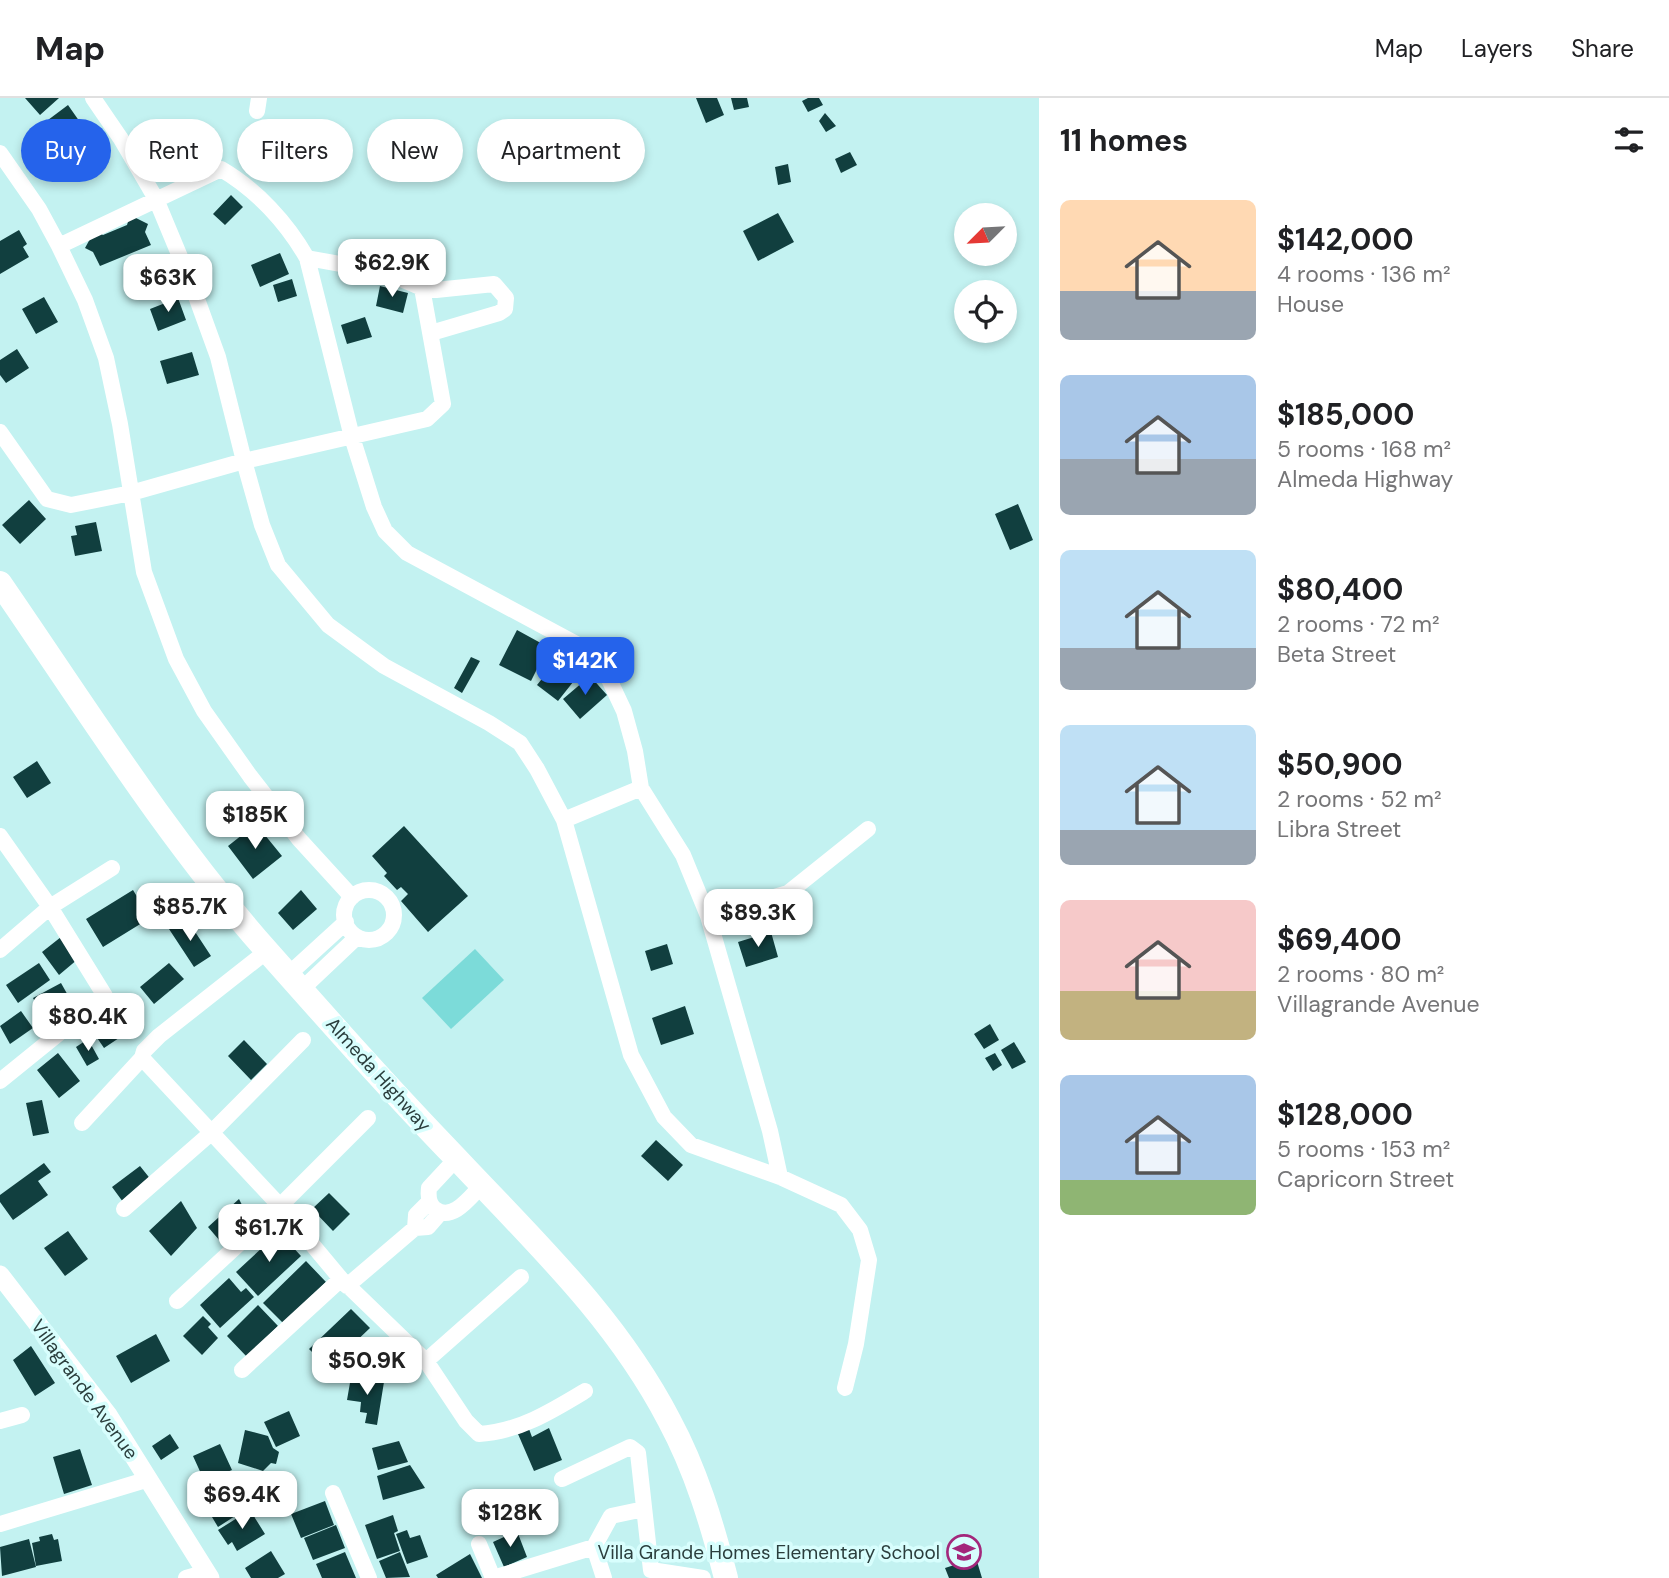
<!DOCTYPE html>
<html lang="en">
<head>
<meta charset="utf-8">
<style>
  body { margin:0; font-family:"DM Sans",sans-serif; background:#f2f2f2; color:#202124; height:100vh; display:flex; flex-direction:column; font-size:26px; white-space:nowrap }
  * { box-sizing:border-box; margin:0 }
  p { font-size:23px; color:#757577 }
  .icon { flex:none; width:38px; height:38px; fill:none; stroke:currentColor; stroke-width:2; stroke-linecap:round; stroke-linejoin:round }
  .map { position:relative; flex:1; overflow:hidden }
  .sheet { display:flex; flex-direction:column; background:#fff; width:630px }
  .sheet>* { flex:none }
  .banner { position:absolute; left:21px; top:21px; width:665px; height:63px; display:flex; gap:14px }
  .needle { width:46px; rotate:246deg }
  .tools { position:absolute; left:954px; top:105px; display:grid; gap:14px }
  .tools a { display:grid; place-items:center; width:63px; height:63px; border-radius:50%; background:#fff; box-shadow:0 4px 10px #0003; font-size:35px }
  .price { position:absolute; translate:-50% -60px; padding:0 16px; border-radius:14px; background:#fff; color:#222; font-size:23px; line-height:46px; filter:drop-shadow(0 2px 4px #0008) }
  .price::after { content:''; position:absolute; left:50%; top:42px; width:21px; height:16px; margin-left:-10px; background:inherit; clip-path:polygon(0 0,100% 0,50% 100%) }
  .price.selected { background:#2563eb; color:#fff }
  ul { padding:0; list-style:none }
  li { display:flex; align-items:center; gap:21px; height:175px; padding:0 21px }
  li span { display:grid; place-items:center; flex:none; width:196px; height:140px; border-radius:10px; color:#555 }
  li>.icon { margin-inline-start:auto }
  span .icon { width:84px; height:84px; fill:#fffc; stroke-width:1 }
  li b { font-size:30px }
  h2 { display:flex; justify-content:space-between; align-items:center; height:84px; padding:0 21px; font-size:30px }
  .tag { padding:0 24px; border-radius:32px; background:#fff; box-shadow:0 4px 10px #0003; font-size:24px; line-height:63px }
  .tag.selected { background:#2563eb; color:#fff }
  header { display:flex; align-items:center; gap:42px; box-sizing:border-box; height:98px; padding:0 35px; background:#fff; border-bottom:2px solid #e0e0e0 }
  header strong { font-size:33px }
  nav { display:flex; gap:38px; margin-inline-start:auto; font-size:24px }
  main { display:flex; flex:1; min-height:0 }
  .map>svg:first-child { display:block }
</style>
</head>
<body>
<header>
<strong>Map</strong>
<nav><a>Map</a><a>Layers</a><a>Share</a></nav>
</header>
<main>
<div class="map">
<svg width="1039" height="1480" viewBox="0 0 1039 1480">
  <rect width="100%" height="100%" fill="#c3f2f1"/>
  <path fill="#7cdbd9" d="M475,851L504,882L451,931L422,900Z"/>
  <path fill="#113f3f" d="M25,0H59L40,17Z
    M696,0H717L724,17L706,25Z
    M731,0H747L749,9L734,12Z
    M808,0H819L823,7L808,14L802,3Z
    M68,7L82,27L61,41L48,22Z
    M825,15L836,28L826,34L819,23Z
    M850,54L857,67L841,75L835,61Z
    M788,66L791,84L778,87L775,69Z
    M231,97L243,109L225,127L213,116Z
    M778,115L794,144L758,163L743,133Z
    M130,117L148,126L145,134L151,147L100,168L93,154L85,150L95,132L103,137L127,127Z
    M19,132L27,146L23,149L29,159L0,176V143Z
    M280,155L289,176L260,189L251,167Z
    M292,181L297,198L278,204L273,187Z
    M380,188L408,195L403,215L376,208Z
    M44,199L58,224L36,236L22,211Z
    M178,200L186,222L158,233L150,211Z
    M365,219L372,239L347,246L341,227Z
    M17,251L29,270L6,285L0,277V262Z
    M192,254L199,277L167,286L160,263Z
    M29,402L46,421L20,446L2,427Z
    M1018,406L1033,442L1010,452L995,416Z
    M96,424L102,453L75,458L71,438L77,437L75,428Z
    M517,532L548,549L531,583L499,567Z
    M471,559L480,563L462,595L454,590Z
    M557,562L577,579L558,603L537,587Z
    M590,578L607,597L580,621L563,601Z
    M37,663L51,685L27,700L13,679Z
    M256,726L282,758L253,781L228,748Z
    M404,728L468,798L428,834L401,803L408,796L401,789L397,792L384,778L387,775L372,758Z
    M133,792L150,820L103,849L86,821Z
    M301,792L317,811L293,832L278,815Z
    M186,820L211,858L194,869L169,831Z
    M771,834L778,859L746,869L738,844Z
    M61,839L78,861L59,877L42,854Z
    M667,846L673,866L651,873L645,853Z
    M39,865L50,882L18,905L6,887Z
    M169,865L184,881L154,906L140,889Z
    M61,885L70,901L42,917L33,900Z
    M127,897L141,915L127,926L113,907Z
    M685,908L694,936L661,947L652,920Z
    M21,913L33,930L10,946L0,928Z
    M104,918L119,940L104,950L89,928Z
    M990,926L999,942L984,951L974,936Z
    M88,941L99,961L87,968L76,949Z
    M244,942L267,966L251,982L228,958Z
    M1014,944L1026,964L1012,971L1001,952Z
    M58,955L80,983L59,1000L37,972Z
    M995,955L1002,967L993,973L985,960Z
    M42,1002L49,1035L33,1038L26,1005Z
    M656,1042L683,1067L668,1083L641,1058Z
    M44,1065L51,1074L38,1083L48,1097L13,1122L0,1104V1097Z
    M140,1068L152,1083L123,1104L112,1089Z
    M329,1095L350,1116L333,1133L312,1111Z
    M239,1101L252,1127L226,1150L208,1129Z
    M181,1103L197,1130L171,1158L149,1133Z
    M68,1133L88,1161L65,1178L44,1150Z
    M279,1134L301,1158L258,1198L236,1174Z
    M306,1163L326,1184L283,1225L263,1205Z
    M229,1180L241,1194L246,1190L254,1199L220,1230L200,1207Z
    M258,1207L278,1228L247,1259L227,1238Z
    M351,1211L370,1230L328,1270L309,1251Z
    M203,1218L211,1226L208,1229L218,1240L202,1257L183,1238Z
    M156,1236L170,1263L131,1285L116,1258Z
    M31,1248L55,1285L35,1298L13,1262Z
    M351,1279L384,1284L377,1327L365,1325L367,1315L360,1314L361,1304L347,1302Z
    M289,1313L300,1338L276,1349L264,1324Z
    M549,1330L562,1362L534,1373L518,1336L529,1331L532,1339Z
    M245,1332L268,1338L273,1350L279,1354L276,1366L271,1365L263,1373L238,1365Z
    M170,1336L179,1350L161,1362L152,1348Z
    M399,1343L408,1364L378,1372L372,1350Z
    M220,1346L232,1372L215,1379L214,1376L203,1380L193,1358Z
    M80,1351L92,1387L64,1396L53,1359Z
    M410,1367L425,1390L383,1402L377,1378Z
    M227,1379L233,1389L207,1406L198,1392L217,1380L219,1384Z
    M233,1391L246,1411L218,1429L206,1409Z
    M325,1403L334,1427L301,1440L291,1416Z
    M250,1412L265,1436L237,1453L232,1444L228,1447L218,1432Z
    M393,1417L398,1433L394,1435L400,1453L377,1461L365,1427Z
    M336,1427L345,1450L313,1462L304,1440Z
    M407,1432L410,1440L420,1437L428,1459L407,1466L396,1436Z
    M517,1433L527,1459L504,1469L493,1444Z
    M52,1436L54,1442L58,1441L62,1463L36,1468L32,1445L40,1443L39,1439Z
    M29,1441L36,1469L2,1478L0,1449Z
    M271,1453L285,1476L278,1480H251L245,1470Z
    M345,1454L356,1480H322L316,1466Z
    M400,1454L410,1479L386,1480L379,1463Z
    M470,1456L482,1480H438L436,1477Z
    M976,1460L982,1480H949L945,1470Z"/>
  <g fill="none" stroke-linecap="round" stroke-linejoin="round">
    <path stroke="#fff" stroke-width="16" d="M93,0L121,41L156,101L193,190L218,259L244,363L262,427L278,467L328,527L384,568L489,625L520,645L537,671L564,722L631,957L664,1019L691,1047L780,1079L841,1107L860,1132L869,1162L856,1246L845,1290
      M257,13L259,0
      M0,55L39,111L59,148L85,202L106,260L120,326L144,474L176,561L204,613L250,678L299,741L352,799
      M59,148L221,71C257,92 287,125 307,160L352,339L374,409L385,433L407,455L582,549L608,579L624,613L635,653L641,690L683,757L708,818L770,1033L780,1079
      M307,160L384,174L422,190L436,192L494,186L506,200L505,211L499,215L431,235
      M0,334L47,401L71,407L131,395L244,363L427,321L443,306L422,190
      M564,722L641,690
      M0,738L50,809L105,898L0,983
      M344 817a25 25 0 1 1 50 0a25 25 0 1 1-50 0Z
      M708,818L788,795L868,731
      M0,852L50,809L112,770
      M267,853L159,938L144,953L142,960L280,1108L341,1181L426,1263L466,1323L479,1336C518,1334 552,1313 585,1293
      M289,876L346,824
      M302,891L357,839
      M82,1025L142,960
      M456,1061L429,1090C428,1098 428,1106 435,1111C452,1125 471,1098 482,1087
      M124,1111L211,1035L303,942
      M415,1130L416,1117L429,1104
      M347,1188L415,1130L428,1129L441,1114
      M177,1203L280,1108L368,1020
      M426,1263L521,1179
      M242,1272L341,1181
      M0,1323L22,1317
      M562,1381L630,1349L638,1355L651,1472L703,1480
      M333,1395L369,1480
      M0,1426L149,1381
      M479,1446L493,1480L594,1449L604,1480
      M594,1449L611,1418L644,1411
      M186,1480L207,1474"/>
    <path stroke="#fff" stroke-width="19" d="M0,1177L108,1317L210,1480"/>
    <path stroke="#fff" stroke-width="24" d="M0,485C86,610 167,740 268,854C330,924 392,994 457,1061C535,1144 616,1220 669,1322C696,1372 712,1426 726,1480"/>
  </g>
  <defs>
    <g id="school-ring" transform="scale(1.75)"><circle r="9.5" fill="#d8fefd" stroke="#a3277b" stroke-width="1.5"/><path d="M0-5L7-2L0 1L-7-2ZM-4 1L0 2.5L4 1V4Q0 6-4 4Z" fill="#a3277b"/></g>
  </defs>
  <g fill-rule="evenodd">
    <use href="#school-ring" x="964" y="1454"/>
  </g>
  <g text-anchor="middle" stroke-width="7" stroke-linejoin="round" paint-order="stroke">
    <g font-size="19" fill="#2b3e3d" stroke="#d8fefd">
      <text transform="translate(379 976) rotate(48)" y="7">Almeda Highway</text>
      <text transform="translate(85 1291) rotate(54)" y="7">Villagrande Avenue</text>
    </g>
    <g font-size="19" fill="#2b3e3d" stroke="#d8fefd" text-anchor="end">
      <text x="940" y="1461">Villa Grande Homes Elementary School</text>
    </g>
  </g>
</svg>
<div class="tools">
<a><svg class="needle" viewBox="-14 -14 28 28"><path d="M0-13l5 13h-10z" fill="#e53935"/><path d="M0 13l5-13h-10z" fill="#757577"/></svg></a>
<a><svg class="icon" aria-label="locate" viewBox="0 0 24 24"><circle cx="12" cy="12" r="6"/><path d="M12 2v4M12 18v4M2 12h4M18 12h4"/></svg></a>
</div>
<b class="price" style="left:392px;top:201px">$62.9K</b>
<b class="price" style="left:168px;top:216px">$63K</b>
<b class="price selected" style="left:585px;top:599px">$142K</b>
<b class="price" style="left:255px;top:753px">$185K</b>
<b class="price" style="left:190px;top:845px">$85.7K</b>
<b class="price" style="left:758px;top:851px">$89.3K</b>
<b class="price" style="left:88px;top:955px">$80.4K</b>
<b class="price" style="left:269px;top:1166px">$61.7K</b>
<b class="price" style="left:367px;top:1299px">$50.9K</b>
<b class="price" style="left:242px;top:1433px">$69.4K</b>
<b class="price" style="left:510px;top:1451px">$128K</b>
<div class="banner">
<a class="tag selected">Buy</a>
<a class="tag">Rent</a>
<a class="tag">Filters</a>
<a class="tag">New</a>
<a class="tag">Apartment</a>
</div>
</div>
<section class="sheet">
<h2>11 homes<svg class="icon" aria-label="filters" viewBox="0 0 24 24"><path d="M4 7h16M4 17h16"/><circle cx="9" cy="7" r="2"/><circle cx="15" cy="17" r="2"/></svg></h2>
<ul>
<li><span style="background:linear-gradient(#ffd9b3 65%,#9aa5b1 0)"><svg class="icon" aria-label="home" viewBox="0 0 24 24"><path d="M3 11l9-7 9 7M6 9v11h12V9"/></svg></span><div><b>$142,000</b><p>4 rooms · 136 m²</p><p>House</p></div></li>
<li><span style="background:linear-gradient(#a9c7e8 60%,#9aa5b1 0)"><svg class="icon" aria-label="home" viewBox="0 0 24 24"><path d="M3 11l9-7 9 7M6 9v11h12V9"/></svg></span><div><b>$185,000</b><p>5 rooms · 168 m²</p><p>Almeda Highway</p></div></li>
<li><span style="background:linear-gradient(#bfe0f5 70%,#9aa5b1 0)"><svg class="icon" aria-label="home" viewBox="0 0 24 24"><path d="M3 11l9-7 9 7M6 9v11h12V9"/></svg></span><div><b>$80,400</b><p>2 rooms · 72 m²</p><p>Beta Street</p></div></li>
<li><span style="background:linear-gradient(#bfe0f5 75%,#9aa5b1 0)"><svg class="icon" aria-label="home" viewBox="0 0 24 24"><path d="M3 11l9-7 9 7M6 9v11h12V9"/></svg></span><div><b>$50,900</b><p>2 rooms · 52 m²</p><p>Libra Street</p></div></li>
<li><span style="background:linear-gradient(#f6c9c9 65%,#c2b280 0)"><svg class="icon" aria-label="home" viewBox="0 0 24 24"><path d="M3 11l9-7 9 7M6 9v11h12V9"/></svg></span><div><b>$69,400</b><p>2 rooms · 80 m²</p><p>Villagrande Avenue</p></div></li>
<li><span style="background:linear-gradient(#a9c7e8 75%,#8fb573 0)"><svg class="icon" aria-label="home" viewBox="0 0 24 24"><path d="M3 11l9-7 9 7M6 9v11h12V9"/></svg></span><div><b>$128,000</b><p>5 rooms · 153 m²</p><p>Capricorn Street</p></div></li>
</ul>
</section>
</main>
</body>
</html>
